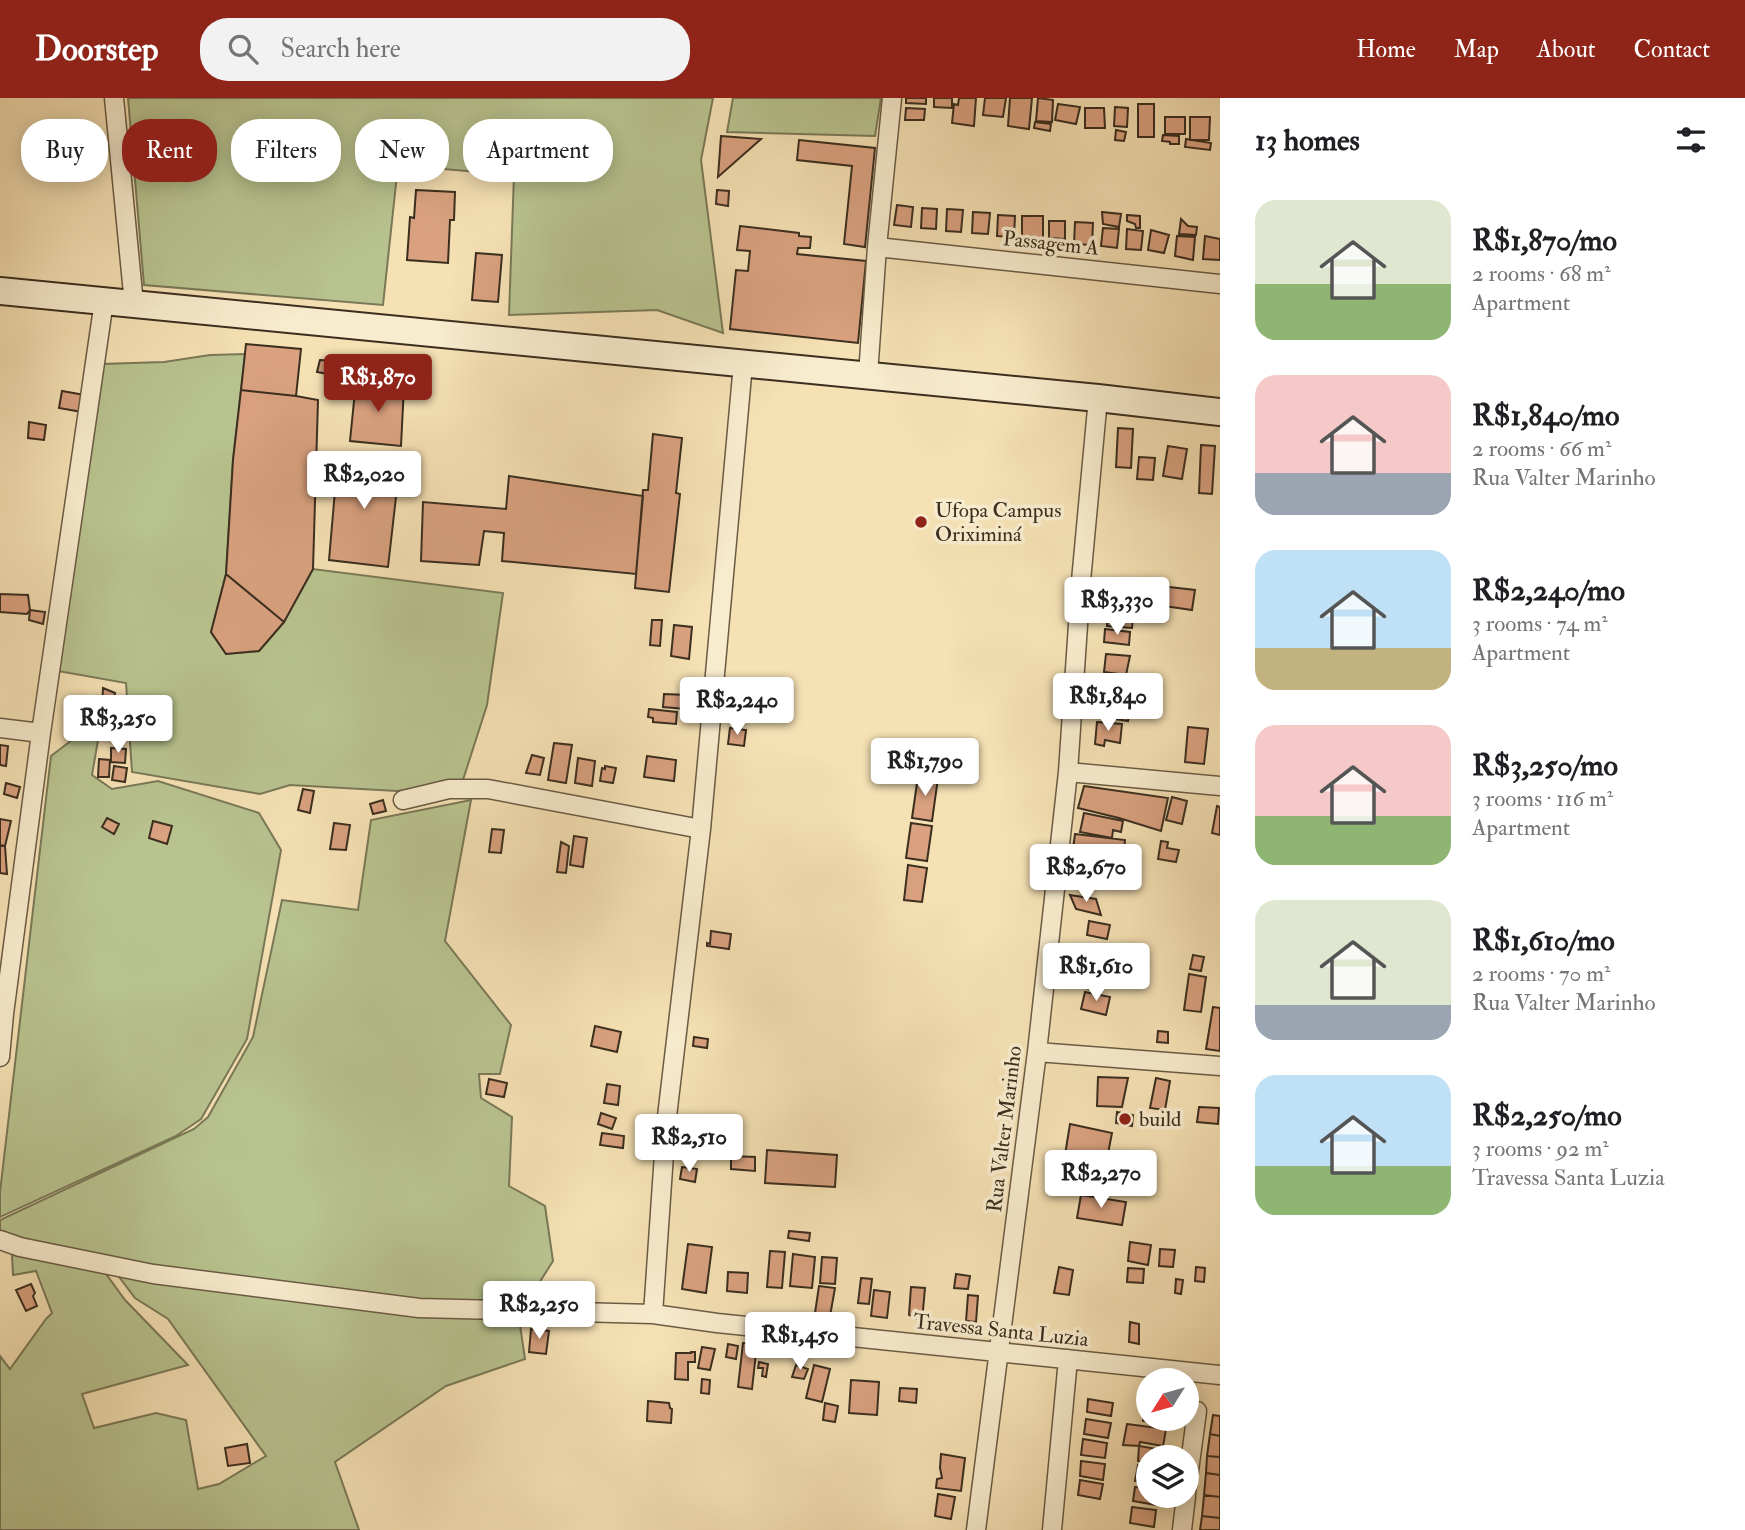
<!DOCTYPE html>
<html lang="en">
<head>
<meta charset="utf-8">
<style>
  body { margin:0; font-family:"IM FELL Double Pica",serif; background:#f2f2f2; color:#202124; height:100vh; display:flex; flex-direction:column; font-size:26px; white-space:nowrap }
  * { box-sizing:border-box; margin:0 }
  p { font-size:23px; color:#757577 }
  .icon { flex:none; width:38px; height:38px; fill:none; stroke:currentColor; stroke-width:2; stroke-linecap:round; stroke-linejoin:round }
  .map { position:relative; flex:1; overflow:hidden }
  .side { display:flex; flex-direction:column; background:#fff; width:525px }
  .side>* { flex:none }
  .hud { position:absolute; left:21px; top:21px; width:665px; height:63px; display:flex; gap:14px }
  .needle { width:46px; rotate:233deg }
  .tools { position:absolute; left:1136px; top:1270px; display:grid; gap:14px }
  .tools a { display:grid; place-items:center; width:63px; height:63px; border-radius:50%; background:#fff; box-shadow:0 4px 18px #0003; font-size:35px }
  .price { position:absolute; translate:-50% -60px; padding:0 16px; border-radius:7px; background:#fff; color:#222; font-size:23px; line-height:46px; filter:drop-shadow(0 2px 4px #0008) }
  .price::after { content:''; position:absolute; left:50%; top:42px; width:21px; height:16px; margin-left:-10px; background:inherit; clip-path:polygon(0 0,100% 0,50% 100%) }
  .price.on { background:#8f2418; color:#fff }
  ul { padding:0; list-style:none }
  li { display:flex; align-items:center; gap:21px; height:175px; padding:0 35px }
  li span { display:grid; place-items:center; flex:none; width:196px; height:140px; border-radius:21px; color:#555 }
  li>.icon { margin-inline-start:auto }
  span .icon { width:84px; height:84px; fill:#fffc; stroke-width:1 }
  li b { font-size:30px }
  h2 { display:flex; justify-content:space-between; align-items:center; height:84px; padding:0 35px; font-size:30px }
  .chip { padding:0 24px; border-radius:28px; background:#fff; box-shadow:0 4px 18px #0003; font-size:24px; line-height:63px }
  .chip.on { background:#8f2418; color:#fff }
  header { display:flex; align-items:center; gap:42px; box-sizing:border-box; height:98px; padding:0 35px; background:#8f2418; color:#fff }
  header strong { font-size:33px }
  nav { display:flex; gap:38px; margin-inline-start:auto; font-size:24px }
  .search { width:490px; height:63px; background:#f2f2f2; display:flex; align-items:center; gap:18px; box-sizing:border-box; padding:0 24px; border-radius:28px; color:#757577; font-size:26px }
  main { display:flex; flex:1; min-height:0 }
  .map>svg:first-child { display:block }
</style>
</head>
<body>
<header>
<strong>Doorstep</strong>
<div class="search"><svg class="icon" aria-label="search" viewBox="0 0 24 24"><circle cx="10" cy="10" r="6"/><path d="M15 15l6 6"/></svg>Search here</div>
<nav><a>Home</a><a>Map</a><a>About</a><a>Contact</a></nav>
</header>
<main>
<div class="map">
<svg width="1220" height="1432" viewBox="0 0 1220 1432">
  <rect width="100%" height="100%" fill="#f5e1b4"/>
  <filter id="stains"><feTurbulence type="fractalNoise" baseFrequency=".00286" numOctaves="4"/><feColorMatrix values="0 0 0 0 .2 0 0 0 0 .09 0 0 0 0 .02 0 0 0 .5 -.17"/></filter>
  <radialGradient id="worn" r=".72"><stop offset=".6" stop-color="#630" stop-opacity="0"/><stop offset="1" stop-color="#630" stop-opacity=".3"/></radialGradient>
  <path fill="#b8c38f" stroke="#7a7857" stroke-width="2" d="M128,0H713L701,62L723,235L657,212L509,217L514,77L398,67L383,207L144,187Z
    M733,0H881L875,38L727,34Z
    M245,256L233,362L226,476L211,534L226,556L259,553L284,524L313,471L503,495L487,607L462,685L397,693L290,687L260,696L132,674L126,585L58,573L102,266L164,264L210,257Z
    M102,619L92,677L112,691L158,683L259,715L281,752L247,941L201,1021L176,1038L0,1119V1094L51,658Z
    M471,702L445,843L511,927L500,976H479L481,1000L512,1019L509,1088L545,1108L553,1163L529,1201L520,1227L525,1261L446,1288L335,1364L359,1432H0V1258L10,1271L46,1221L52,1215L36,1173L13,1177L12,1157L101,1169L125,1202L188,1267L82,1296L94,1330L156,1315L186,1322L198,1391L219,1386L266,1358L168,1221L135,1200L104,1159L0,1138V1122L194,1031L208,1019L253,939L282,802L358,812L371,722Z"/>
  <path fill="#d9a17f" stroke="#3b2e1f" stroke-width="2" d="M906,0H926V6L906,5Z
    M934,0H952V10L934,9Z
    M959,0H976L974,28L952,25L954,6L958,7Z
    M985,0H1006L1003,19L983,17Z
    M1010,0H1032L1029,31L1008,28Z
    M1038,0L1053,2L1052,24L1036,23Z
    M1058,6L1080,9L1076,26L1055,22Z
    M1138,6H1154V39H1138Z
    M1115,9L1128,10L1127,29L1114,28Z
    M906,10L925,11L924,22H905Z
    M1085,10H1104L1105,30H1085Z
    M1165,19H1185V36H1165Z
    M1190,19H1210L1209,42H1190Z
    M1035,24L1051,26L1050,33L1034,30Z
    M1116,32L1126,34L1124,43L1115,42Z
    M1163,37L1179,38V46H1170V44L1162,43Z
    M721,38L761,41L718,79Z
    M1186,41L1211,45L1210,52L1185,49Z
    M799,42L875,50L865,149L844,146L852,68L797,62Z
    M416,92L455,94L454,122H450L448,165L407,162L410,119L414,120Z
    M717,92L729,93L728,108L716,106Z
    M897,107L913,109L911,129L894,127Z
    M922,110L937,111L936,131L921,130Z
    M947,111L963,112L961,134L946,133Z
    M973,114L990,115L988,136L972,135Z
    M1102,114L1121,116L1119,129L1103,126Z
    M998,117L1015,118L1014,139L997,138Z
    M1127,117L1140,118V130H1136L1135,126L1127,123Z
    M1022,118H1043V140H1022Z
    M1181,121L1188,128L1197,129L1196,137L1179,136Z
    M1049,123H1065V141L1049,140Z
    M1075,124L1093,125L1092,147L1074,146Z
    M740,128L799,135V138L811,139L810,150H798L797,156L866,163L858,245L730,231L736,172L748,173L750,153L737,152Z
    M1103,130L1119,131L1117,150L1101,148Z
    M1127,131L1143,133L1141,152L1126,151Z
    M1151,132L1169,137L1164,155L1148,152Z
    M1177,138L1195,139L1193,162L1175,158Z
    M1205,138L1220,141V162L1203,161Z
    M476,155L502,157L498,204L472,202Z
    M246,246L301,251L296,298L241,292Z
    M320,262L334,263L333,277L317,274Z
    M356,283L404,288L401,348L350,343Z
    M241,292L296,298L318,302L313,471L284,524L226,476L233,362Z
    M62,293L85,297L82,314L59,310Z
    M29,324L46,327L44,342L28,340Z
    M1118,330L1133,331L1131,370L1116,369Z
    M653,336L682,340L676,395L680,396L669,494L635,490L643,392H648Z
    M1201,347L1215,348L1212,396L1199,395Z
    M1168,348L1187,351L1182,381L1163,378Z
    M338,358L400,364L388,469L329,462Z
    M1139,359L1155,360L1153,382L1137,381Z
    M509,378L643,398L636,476L502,463L504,435L484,433L479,467L421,463L423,404L506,411Z
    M226,476L284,524L259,553L226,556L211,534Z
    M1160,488L1195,492L1192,512L1157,507Z
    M0,496L28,497L30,512L27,516L0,514Z
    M1108,507L1134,508L1132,530L1107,528Z
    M30,512L45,514L43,526L29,522Z
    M652,522H662L660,548L650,547Z
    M674,527L692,529L689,561L671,558Z
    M1105,531L1130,534L1129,547L1104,544Z
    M1106,556L1130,558L1126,577L1104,574Z
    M1100,577L1118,580L1115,589L1100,586Z
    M103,590L115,595L113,614L102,612Z
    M664,596L687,597L685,611L663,609Z
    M1109,605L1130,607L1128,623L1108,620Z
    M649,611L677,614L676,626L653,624V620L648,619Z
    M1097,624L1122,626L1120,645L1105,642L1104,648L1095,646Z
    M1188,629L1208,631L1204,666L1185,664Z
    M730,630L746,632L744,648L728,646Z
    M554,645L572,647L566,685L548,682Z
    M0,647L8,648L6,668L0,667Z
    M111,650L126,651L125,665L111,664Z
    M532,657L544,660L540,677L526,675Z
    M647,658L676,662L674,683L644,679Z
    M578,660L595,663L592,688L575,685Z
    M99,661L110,662L109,679H98Z
    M114,668L127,670L125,684L112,682Z
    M605,668L616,670L613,685L600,683L602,670L605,671Z
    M918,678L938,680L932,723L912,720Z
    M6,685L20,689L17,700L4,696Z
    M1084,688L1168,700L1161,733L1119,720L1078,710Z
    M303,691L314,693L310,715L298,712Z
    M1172,699L1187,703L1182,726L1166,722Z
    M383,702L386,713L373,716L370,706Z
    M1217,708L1220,709V737L1212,735Z
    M1084,715L1123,723L1121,734L1113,732L1112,740L1080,734Z
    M107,720L119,726L114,736L102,729Z
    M0,721L11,723L5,748L0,747Z
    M153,723L172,728L167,746L149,740Z
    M334,725L350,727L346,752L330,751Z
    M911,725L932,728L927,763L906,760Z
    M492,731L504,732L501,755L489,754Z
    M1075,736L1125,742L1124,751L1109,749L1108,758L1102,757V763L1072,758Z
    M574,738L587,740L583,769L570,767Z
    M1161,743L1168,744L1167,750L1179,752L1176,764L1158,761Z
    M561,744L569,748L566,775L557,774Z
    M0,748H5L7,776L0,775Z
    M1074,762L1098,764L1096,786L1072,784Z
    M908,767L927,770L922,804L904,802Z
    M1070,797L1096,801L1101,817L1076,811Z
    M1089,823L1110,827L1107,841L1087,837Z
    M711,833L731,836L729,851L707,848V845L710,846Z
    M1193,857L1204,859L1201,873L1190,871Z
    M1083,862L1105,868L1099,893L1077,888Z
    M1189,876L1206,879L1201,914L1184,912Z
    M1085,894L1110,899L1106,917L1081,911Z
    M1213,909L1220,910V953L1206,951Z
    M595,928L621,934L617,954L591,948Z
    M1158,933L1168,934V945L1157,944Z
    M694,939L708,941L707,950L693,948Z
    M1098,979L1128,980L1122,1009L1097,1008Z
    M1156,980L1170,983L1165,1012L1150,1010Z
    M489,981L507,985L504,999L486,996Z
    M607,986L620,988L618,1007L604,1005Z
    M1199,1009L1219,1010L1218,1026L1197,1024Z
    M1117,1014L1133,1017L1132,1028L1116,1025Z
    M601,1015L616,1020L612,1031L598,1026Z
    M686,1025L702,1028L699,1049L695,1048L696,1045L683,1044Z
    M1070,1026L1112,1035L1105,1071L1064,1063Z
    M602,1035L624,1038L623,1050L600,1047Z
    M767,1052L837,1057L835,1089L765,1085Z
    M731,1058L755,1059V1073L731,1071Z
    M682,1069L697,1071L695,1084L680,1081Z
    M1081,1097L1126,1104L1122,1127L1077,1120Z
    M789,1133L810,1135L809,1143L788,1140Z
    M1130,1144L1151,1147L1148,1167L1128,1163Z
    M688,1146L712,1149L706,1195L682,1191Z
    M1160,1151L1175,1152L1173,1169L1159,1168Z
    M770,1153L785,1154L782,1190L767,1189Z
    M793,1156L815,1159L812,1190L790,1188Z
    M822,1159L837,1160L835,1186L820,1185Z
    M1059,1169L1073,1172L1069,1197L1054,1195Z
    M1196,1169L1205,1170L1204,1184L1195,1183Z
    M1128,1170L1144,1171L1143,1185L1127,1184Z
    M728,1174L748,1175L747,1195L727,1193Z
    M956,1176L970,1178L968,1191L954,1190Z
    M861,1180L872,1181L869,1206L858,1205Z
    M1176,1181L1183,1182L1181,1196L1175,1195Z
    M31,1186L35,1195L33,1198L37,1208L26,1213L16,1192Z
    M819,1188L835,1190L830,1218L815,1215Z
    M911,1189L925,1190L922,1223L909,1217Z
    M874,1192L890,1194L887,1220L871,1218Z
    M968,1197L978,1198L976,1224L966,1223Z
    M1130,1224L1139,1226V1246L1129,1244Z
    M531,1231L549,1233L546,1256L529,1254Z
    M743,1245L757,1246L752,1291L738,1289Z
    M728,1246L738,1248L736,1261L726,1259Z
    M702,1249L715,1251L710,1272L698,1270Z
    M691,1254H695V1264H688V1282L675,1281L676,1255H691Z
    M759,1264L768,1266L766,1279L762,1278L763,1270H758Z
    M796,1267L808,1271L804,1281L792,1279Z
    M814,1267L830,1271L822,1304L806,1300Z
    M702,1281L710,1282L709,1296L701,1295Z
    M851,1282L879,1284L877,1317L849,1315Z
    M900,1290L917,1291L916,1305L899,1303Z
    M1088,1301L1113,1305L1111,1318L1087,1314Z
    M648,1303L669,1305L670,1310L672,1311L671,1325L647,1323Z
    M825,1305L838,1308L835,1324L823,1322Z
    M1145,1309L1148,1310V1321H1167L1166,1326L1143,1323Z
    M1213,1317L1220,1318V1338L1210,1336Z
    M1086,1321L1111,1325L1108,1340L1084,1336Z
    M1127,1326L1166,1331L1163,1348L1140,1344L1139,1348L1123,1347Z
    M1210,1336L1220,1338V1359L1207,1358Z
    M1083,1341L1107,1345L1105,1360L1081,1357Z
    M247,1346L250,1365L228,1368L225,1350Z
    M1139,1348L1163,1352L1162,1360H1148V1365L1138,1363Z
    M941,1356L965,1360L961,1393L936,1390L937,1381L942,1380L940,1370Z
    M1207,1358L1220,1359V1377L1206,1375Z
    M1081,1363L1105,1366L1103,1382L1080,1378Z
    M1138,1367L1148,1369V1385L1135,1383Z
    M1206,1375L1220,1377V1399L1204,1397Z
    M1080,1382L1103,1386L1100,1401L1078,1397Z
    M1135,1389L1148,1391V1398H1158L1156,1407L1133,1403Z
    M938,1396L955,1399L951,1421L935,1418Z
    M1204,1397L1220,1399V1420L1202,1418Z
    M1132,1409L1156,1412L1154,1429L1130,1425Z
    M1202,1418L1220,1420V1432H1200Z"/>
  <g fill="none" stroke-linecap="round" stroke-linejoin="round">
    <g stroke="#6a5b44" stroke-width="21">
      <path id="minor" d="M114,0L134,206
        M877,149L1220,186
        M868,277L877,149L892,0
        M0,630L41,635
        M1068,674L1220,688
        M403,702L449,691H488L701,731
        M1037,954L1220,968
        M0,959L4,916L41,635L104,203
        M0,1142L20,1149L153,1176L419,1210L653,1216L717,1225L1220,1277
        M653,1216L666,1027L701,731L743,266
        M1186,1395L1197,1313
        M976,1432L1037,954L1068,674L1081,483L1098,300
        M1052,1432L1068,1261
        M1182,1432L1186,1398"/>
    </g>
    <g stroke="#3b2e1f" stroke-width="30">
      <path id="secondary" d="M0,193L1098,300L1220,314"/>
    </g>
    <use href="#minor" stroke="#f8ecce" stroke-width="18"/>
    <use href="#secondary" stroke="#f8ecce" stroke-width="26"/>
  </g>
  <g fill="#8f2418" stroke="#f8ecce" stroke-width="2.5">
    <circle cx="921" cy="424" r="7"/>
    <circle cx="1125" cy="1021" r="7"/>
  </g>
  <g text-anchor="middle" stroke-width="7" stroke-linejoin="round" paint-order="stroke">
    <g font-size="21" fill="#3b2e1f" stroke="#f8ecce">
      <text transform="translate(1051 145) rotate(6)" y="7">Passagem A</text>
      <text transform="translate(1004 1031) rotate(-83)" y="7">Rua Valter Marinho</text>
      <text transform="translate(1001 1232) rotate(6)" y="7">Travessa Santa Luzia</text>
    </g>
    <g font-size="21" fill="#3b2e1f" stroke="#f8ecce" text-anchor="start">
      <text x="935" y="419">Ufopa Campus<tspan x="935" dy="24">Oriximiná</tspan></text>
      <text x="1139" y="1028">build</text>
    </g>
  </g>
  <rect width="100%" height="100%" filter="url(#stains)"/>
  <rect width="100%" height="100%" fill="url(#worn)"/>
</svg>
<div class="tools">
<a><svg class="needle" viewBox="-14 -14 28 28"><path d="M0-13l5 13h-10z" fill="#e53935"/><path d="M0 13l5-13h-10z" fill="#757577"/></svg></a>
<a><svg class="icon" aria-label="layers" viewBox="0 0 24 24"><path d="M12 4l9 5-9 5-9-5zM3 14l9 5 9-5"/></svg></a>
</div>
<b class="price on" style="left:378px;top:316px">R$1,870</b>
<b class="price" style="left:364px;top:413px">R$2,020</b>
<b class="price" style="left:1117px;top:539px">R$3,330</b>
<b class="price" style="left:1108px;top:635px">R$1,840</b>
<b class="price" style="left:737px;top:639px">R$2,240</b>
<b class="price" style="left:118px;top:657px">R$3,250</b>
<b class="price" style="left:925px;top:700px">R$1,790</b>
<b class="price" style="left:1086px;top:806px">R$2,670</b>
<b class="price" style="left:1096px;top:905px">R$1,610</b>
<b class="price" style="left:689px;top:1076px">R$2,510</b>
<b class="price" style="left:1101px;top:1112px">R$2,270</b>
<b class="price" style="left:539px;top:1243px">R$2,250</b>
<b class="price" style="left:800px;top:1274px">R$1,450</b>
<div class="hud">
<a class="chip">Buy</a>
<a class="chip on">Rent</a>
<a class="chip">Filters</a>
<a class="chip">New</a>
<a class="chip">Apartment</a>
</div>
</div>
<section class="side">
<h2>13 homes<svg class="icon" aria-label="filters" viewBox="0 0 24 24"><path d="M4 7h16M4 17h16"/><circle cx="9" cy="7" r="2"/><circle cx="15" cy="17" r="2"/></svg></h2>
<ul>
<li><span style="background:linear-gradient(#dfe7d0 60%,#8fb573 0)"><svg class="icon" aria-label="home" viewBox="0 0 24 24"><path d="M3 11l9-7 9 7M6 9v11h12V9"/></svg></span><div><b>R$1,870/mo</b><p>2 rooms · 68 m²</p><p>Apartment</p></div></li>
<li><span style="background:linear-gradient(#f6c9c9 70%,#9aa5b1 0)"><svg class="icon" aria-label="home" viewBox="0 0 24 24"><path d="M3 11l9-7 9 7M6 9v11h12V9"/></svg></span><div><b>R$1,840/mo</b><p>2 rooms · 66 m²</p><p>Rua Valter Marinho</p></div></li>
<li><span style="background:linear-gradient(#bfe0f5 70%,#c2b280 0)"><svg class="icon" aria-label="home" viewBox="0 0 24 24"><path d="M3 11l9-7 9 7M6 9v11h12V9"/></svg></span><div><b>R$2,240/mo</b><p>3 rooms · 74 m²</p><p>Apartment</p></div></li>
<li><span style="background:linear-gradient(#f6c9c9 65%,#8fb573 0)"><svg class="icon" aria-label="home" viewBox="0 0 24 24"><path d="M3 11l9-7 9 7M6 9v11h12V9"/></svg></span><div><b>R$3,250/mo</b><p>3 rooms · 116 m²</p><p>Apartment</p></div></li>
<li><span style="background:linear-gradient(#dfe7d0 75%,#9aa5b1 0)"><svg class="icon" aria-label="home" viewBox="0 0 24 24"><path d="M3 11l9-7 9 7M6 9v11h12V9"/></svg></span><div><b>R$1,610/mo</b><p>2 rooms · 70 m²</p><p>Rua Valter Marinho</p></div></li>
<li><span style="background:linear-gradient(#bfe0f5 65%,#8fb573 0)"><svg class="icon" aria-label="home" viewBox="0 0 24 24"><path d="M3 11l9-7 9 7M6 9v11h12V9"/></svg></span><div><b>R$2,250/mo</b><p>3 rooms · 92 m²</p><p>Travessa Santa Luzia</p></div></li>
</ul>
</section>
</main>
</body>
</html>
